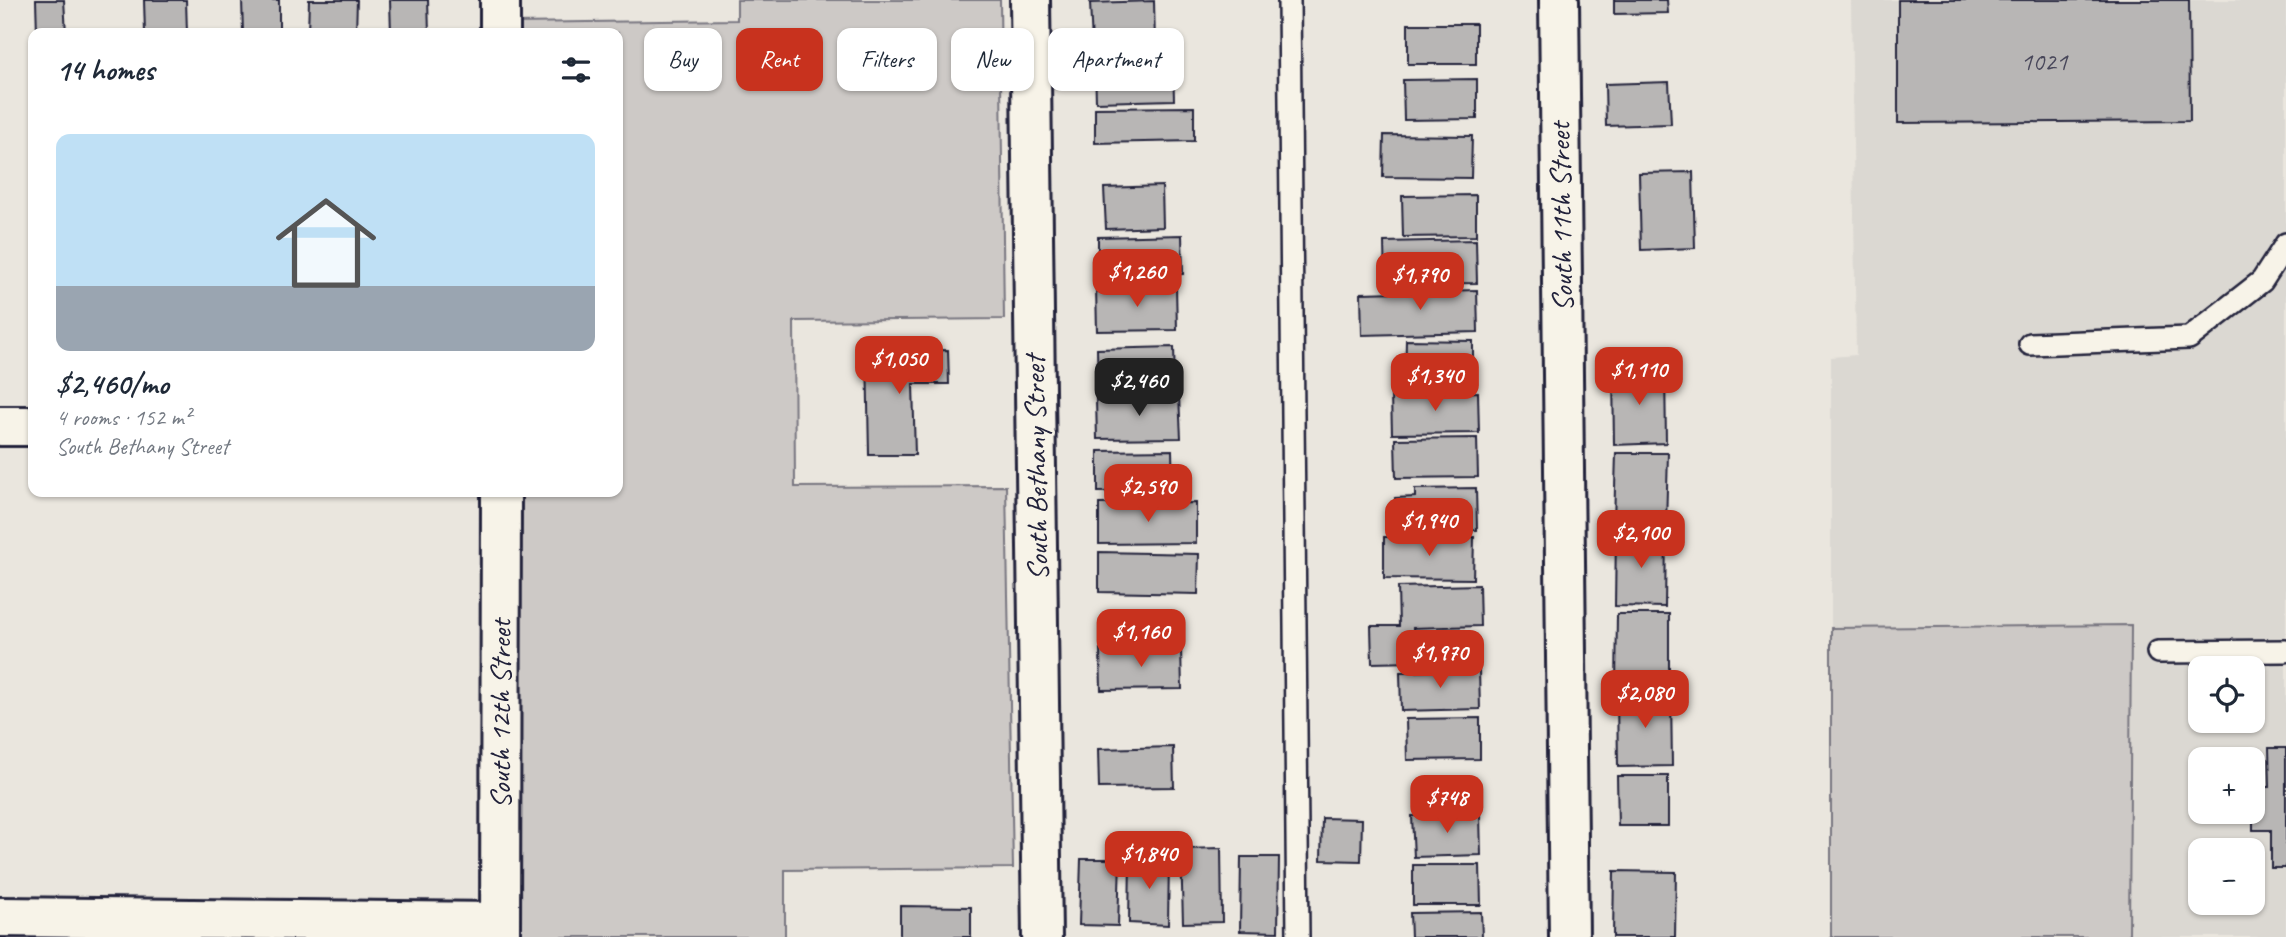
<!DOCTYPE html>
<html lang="en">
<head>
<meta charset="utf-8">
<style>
  body { margin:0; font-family:Caveat,sans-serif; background:#f6f6f7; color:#1f2937; height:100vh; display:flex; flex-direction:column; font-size:26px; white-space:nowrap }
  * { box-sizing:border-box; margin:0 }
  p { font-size:23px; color:#747a83 }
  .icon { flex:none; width:38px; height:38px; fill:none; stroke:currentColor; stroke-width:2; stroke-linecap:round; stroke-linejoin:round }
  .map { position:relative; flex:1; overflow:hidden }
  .side { position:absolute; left:28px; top:28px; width:595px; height:469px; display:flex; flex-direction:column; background:#fff; border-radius:14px; box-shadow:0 2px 5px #0004 }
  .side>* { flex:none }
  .banner { position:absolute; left:644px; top:28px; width:665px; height:63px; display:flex; gap:14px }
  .tools { position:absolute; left:2188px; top:656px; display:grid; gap:14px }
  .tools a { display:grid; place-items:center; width:77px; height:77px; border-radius:14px; background:#fff; box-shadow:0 2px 5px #0004; font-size:35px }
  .price { position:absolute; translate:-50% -60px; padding:0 16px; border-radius:14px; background:#c8321e; color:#fff; font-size:23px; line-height:46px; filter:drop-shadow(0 2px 4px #0008) }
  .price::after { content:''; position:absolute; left:50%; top:42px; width:21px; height:16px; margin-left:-10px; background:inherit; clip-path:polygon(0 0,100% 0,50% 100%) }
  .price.active { background:#222; color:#fff }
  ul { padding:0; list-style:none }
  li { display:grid; align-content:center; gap:14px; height:371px; padding:0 28px }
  li span { display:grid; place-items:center; height:217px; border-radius:14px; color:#555 }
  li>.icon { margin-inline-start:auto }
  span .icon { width:126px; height:126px; fill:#fffc; stroke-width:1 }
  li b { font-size:30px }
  h2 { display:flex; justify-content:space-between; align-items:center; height:84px; padding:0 28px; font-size:30px }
  .chip { padding:0 24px; border-radius:14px; background:#fff; box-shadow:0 2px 5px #0004; font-size:24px; line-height:63px }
  .chip.active { background:#c8321e; color:#fff }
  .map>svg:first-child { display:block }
</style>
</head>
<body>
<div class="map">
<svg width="2286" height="937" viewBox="0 0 2286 937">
  <rect width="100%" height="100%" fill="#eae6de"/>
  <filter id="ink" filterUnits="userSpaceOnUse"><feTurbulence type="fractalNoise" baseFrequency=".0143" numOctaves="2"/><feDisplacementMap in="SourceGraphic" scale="14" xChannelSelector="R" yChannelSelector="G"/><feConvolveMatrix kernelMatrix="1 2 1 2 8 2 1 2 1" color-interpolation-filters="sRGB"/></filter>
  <g filter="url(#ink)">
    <path fill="#dbd8d2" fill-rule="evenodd" d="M1851,0H2286V937H1831V357L1856,355ZM2200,668H2252V721H2200ZM2200,760H2252V812H2200ZM2200,850H2252V903H2200Z"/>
    <path fill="#cdc9c6" stroke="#787680" stroke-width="2" d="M737,0H1000L1004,319L794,321L795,487L1006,486L1013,868L785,870V937H521L517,492H618V33H513V23L737,20Z
      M2131,625L2129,937H1831V628Z"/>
    <path fill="#b8b6b5" stroke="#22223b" stroke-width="2" d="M36,0H64L66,33H37Z
      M144,0H186L187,33H145Z
      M242,0H279V33H243Z
      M309,0H357L356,33H308Z
      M390,0H428L429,33H391Z
      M1614,0H1667L1668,13L1614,14Z
      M1898,0H2189L2190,121L1898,123Z
      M1154,1L1155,43L1092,44L1090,3Z
      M1408,24H1476V64H1408Z
      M1173,63L1174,100L1096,102L1095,65Z
      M1477,79V119L1404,120L1403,80Z
      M1669,82L1671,124L1606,126L1605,84Z
      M1194,107V141L1095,143V108Z
      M1384,135L1472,136L1471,178L1383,177Z
      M1693,172L1695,248L1641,250L1639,173Z
      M1162,186L1163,227L1106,229L1104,188Z
      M1476,195V236L1403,237L1402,196Z
      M1182,235L1183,274L1098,276V237Z
      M1476,240L1477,283L1385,284L1384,242Z
      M1176,286L1177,330L1097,331L1096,287Z
      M1477,290L1478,332L1362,335L1361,293Z
      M1406,340L1473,341V383L1405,382Z
      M1174,347L1175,385L1098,386L1097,349Z
      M948,350L949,384H913L915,455H869L867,352Z
      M1665,370L1666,443L1614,445L1613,371Z
      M1478,392L1479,433L1392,434L1391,394Z
      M1179,396L1181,438L1097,439L1096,399Z
      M1477,438L1478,477L1396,478L1395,439Z
      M1172,450L1173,491L1098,492V451Z
      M1616,453H1668L1666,524L1614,523Z
      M1476,488L1477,530L1396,531L1395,498L1415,497V489Z
      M1196,503V543L1099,544V504Z
      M1616,533L1666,534L1665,607L1615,606Z
      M1384,537H1474L1473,579L1384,578Z
      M1099,552L1199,554L1198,594L1099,592Z
      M1479,585L1480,626L1413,628L1414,662L1372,663L1371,626H1399L1398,587Z
      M1617,614H1669V686H1616Z
      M1181,648L1182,689L1101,690L1100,649Z
      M1479,670L1480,709L1401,711L1400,672Z
      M1671,693L1672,766L1618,767L1617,695Z
      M1480,718V759L1407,760L1406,719Z
      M1173,747L1174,787L1099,788L1098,749Z
      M2269,748H2286V868H2271V830H2253V787H2270Z
      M1617,776H1668V826H1618Z
      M1480,814L1481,855L1414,857L1412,816Z
      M1322,818L1362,819L1361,861L1321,860Z
      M1221,848L1222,922L1183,923L1181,849Z
      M1241,857H1279L1278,932L1240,931Z
      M1130,858L1169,859L1168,925L1129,923Z
      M1081,859H1120L1118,926L1079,925Z
      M1413,865H1480L1481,905H1413Z
      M1614,871L1676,872L1675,937H1613Z
      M900,906L971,907V937H900Z
      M1481,912L1482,937H1411L1410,913Z"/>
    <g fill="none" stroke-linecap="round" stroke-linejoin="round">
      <g stroke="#22223b" stroke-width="26">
        <path id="service" d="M1289,0L1298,937
          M2030,344L2189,338L2262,281L2286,244
          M2158,652L2286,651"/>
      </g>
      <g stroke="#22223b" stroke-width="44">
        <path id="minor" d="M500,0V33
          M1030,0L1042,937
          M1559,0L1569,937
          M0,426H33
          M0,917L499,922
          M500,937L501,492"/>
      </g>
      <use href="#service" stroke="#f7f3e8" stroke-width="21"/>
      <use href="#minor" stroke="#f7f3e8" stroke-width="38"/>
    </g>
  </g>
  <g text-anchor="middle" stroke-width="5" stroke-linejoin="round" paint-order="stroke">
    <g font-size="26" fill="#48475a">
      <text x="2044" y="70">1021</text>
    </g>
    <g font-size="30" fill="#22223b" stroke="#f7f3e8">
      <text transform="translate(1561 217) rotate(-91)" y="10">South 11th Street</text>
      <text transform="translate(1036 468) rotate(-91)" y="10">South Bethany Street</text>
      <text transform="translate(500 714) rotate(-90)" y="10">South 12th Street</text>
    </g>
  </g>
</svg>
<div class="tools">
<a><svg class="icon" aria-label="locate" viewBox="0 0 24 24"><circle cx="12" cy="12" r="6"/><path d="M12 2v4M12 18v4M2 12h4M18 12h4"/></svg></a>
<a>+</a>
<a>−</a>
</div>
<b class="price" style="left:1137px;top:309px">$1,260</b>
<b class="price" style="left:1420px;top:312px">$1,790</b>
<b class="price" style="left:899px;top:396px">$1,050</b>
<b class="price" style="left:1639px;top:407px">$1,110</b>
<b class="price" style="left:1435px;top:413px">$1,340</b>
<b class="price active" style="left:1139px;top:418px">$2,460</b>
<b class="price" style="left:1148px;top:524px">$2,590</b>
<b class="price" style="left:1429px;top:558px">$1,940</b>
<b class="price" style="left:1641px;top:570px">$2,100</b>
<b class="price" style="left:1141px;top:669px">$1,160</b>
<b class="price" style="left:1440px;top:690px">$1,970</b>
<b class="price" style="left:1645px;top:730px">$2,080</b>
<b class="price" style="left:1447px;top:835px">$748</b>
<b class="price" style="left:1149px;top:891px">$1,840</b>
<div class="banner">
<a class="chip">Buy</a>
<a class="chip active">Rent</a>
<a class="chip">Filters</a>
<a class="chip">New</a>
<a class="chip">Apartment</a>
</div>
<section class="side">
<h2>14 homes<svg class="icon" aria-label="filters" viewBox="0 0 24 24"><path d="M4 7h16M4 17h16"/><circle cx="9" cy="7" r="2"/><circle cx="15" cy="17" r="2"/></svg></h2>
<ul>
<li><span style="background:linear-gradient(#bfe0f5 70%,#9aa5b1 0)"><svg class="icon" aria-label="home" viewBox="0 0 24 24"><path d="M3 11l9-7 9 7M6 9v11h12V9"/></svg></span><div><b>$2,460/mo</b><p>4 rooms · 152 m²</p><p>South Bethany Street</p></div></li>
</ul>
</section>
</div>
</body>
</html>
